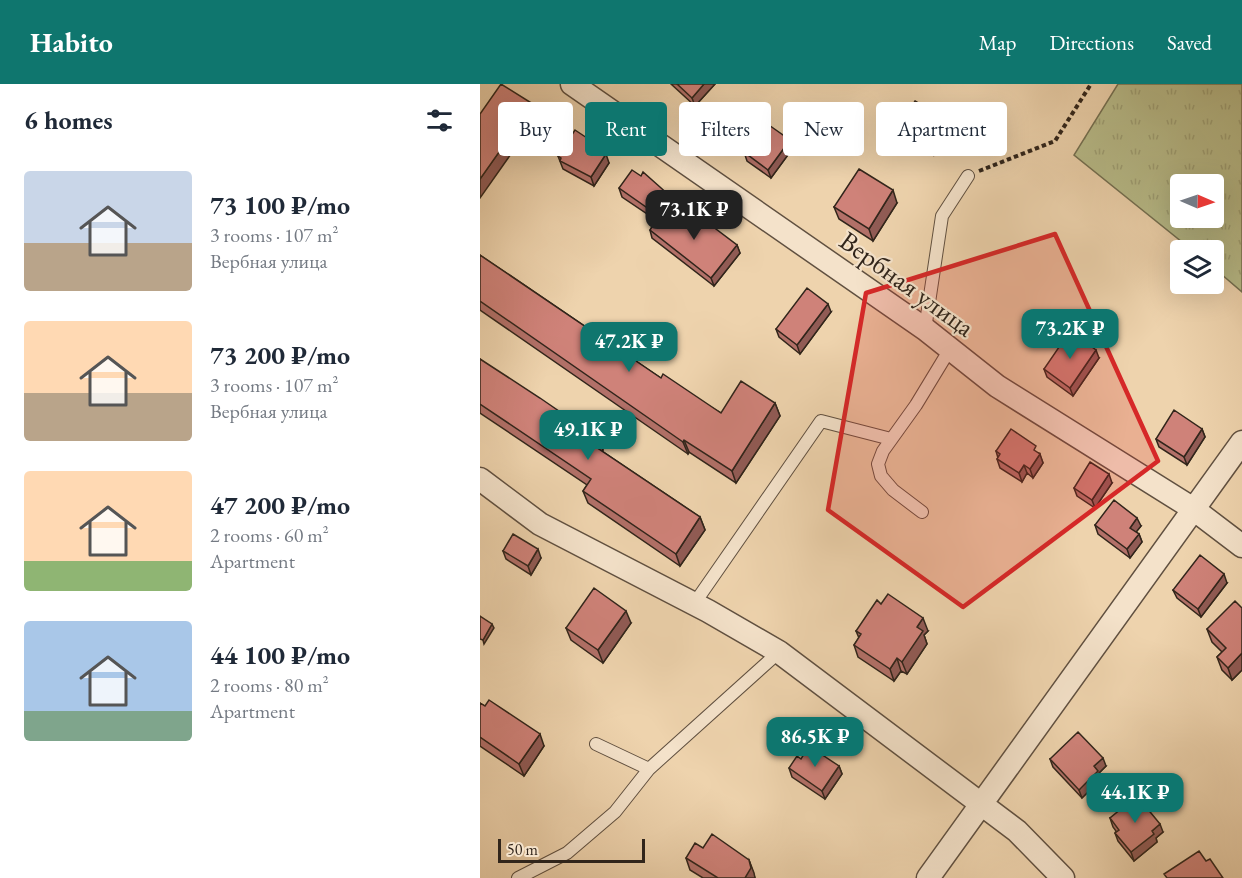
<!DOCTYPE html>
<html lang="en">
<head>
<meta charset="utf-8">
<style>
  body { margin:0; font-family:"EB Garamond",serif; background:#f2f2f3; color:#1f2937; height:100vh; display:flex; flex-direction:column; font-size:22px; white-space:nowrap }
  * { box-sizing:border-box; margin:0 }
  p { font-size:20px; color:#747a83 }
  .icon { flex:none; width:33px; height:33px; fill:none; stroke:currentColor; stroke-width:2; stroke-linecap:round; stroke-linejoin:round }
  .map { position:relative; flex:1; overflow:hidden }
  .side { display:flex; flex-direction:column; background:#fff; width:480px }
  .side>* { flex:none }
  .top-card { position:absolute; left:18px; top:18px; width:570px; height:54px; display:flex; gap:12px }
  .needle { width:39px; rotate:92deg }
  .controls { position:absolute; left:690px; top:90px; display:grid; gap:12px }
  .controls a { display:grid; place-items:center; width:54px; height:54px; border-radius:6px; background:#fff; box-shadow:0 6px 24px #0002; font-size:30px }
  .scale { position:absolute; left:18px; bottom:15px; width:147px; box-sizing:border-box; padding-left:6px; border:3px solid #31251b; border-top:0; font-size:16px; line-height:21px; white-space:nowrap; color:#31251b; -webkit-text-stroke:4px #f4e2ca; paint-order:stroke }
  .price { position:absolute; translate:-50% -51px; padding:0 14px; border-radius:12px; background:#0f766e; color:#fff; font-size:20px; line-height:39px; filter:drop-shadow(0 2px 3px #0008) }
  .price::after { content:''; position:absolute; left:50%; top:36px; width:18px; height:14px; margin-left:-9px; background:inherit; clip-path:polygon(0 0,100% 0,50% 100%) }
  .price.on { background:#222; color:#fff }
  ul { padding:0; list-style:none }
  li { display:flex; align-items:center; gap:18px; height:150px; padding:0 24px }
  li span { display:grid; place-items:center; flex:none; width:168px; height:120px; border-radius:6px; color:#555 }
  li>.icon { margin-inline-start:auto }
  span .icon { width:72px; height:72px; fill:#fffc; stroke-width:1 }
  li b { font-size:26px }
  h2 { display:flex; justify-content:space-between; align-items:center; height:72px; padding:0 24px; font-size:26px }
  .tag { padding:0 21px; border-radius:6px; background:#fff; box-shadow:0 6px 24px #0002; font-size:21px; line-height:54px }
  .tag.on { background:#0f766e; color:#fff }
  header { display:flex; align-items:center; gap:36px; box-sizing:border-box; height:84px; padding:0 30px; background:#0f766e; color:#fff }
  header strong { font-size:28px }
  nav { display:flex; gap:33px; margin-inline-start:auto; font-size:21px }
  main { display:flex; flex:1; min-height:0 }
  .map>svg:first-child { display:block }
</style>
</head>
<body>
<header>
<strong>Habito</strong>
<nav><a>Map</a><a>Directions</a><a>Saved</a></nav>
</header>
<main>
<section class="side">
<h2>6 homes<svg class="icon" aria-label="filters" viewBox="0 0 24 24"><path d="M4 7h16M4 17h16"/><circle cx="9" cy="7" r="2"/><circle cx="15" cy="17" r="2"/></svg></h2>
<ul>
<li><span style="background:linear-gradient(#c9d6e8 60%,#b9a48a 0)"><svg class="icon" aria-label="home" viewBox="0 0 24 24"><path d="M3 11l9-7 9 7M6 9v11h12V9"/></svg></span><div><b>73 100 ₽/mo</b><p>3 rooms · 107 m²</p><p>Вербная улица</p></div></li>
<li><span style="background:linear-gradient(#ffd9b3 60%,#b9a48a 0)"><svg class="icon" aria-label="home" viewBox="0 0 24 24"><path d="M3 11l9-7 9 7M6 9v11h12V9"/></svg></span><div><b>73 200 ₽/mo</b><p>3 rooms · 107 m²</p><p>Вербная улица</p></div></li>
<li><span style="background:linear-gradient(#ffd9b3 75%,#8fb573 0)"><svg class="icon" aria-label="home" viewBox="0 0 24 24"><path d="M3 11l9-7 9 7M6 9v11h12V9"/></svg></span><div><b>47 200 ₽/mo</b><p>2 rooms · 60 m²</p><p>Apartment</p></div></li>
<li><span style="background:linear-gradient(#a9c7e8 75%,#7fa58c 0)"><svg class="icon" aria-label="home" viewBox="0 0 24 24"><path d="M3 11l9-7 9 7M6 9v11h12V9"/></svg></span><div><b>44 100 ₽/mo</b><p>2 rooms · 80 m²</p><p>Apartment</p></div></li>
</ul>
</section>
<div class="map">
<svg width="762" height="794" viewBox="0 0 762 794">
  <defs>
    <pattern id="grass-tufts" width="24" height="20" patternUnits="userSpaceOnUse" patternTransform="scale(1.5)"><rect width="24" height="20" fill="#b8bc8a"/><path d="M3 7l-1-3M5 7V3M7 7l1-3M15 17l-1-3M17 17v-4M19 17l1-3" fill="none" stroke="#9fa176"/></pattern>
  </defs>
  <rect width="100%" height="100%" fill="#eed3ad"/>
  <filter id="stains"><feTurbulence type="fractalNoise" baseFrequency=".00333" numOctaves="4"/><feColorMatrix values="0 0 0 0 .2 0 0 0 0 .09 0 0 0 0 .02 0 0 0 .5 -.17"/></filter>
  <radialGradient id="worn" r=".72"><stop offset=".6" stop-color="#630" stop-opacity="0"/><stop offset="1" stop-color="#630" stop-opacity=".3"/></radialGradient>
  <path fill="url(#grass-tufts)" stroke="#747052" stroke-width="1.5" fill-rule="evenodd" d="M638,0H762V208L734,184V166H712L594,71ZM700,100H734V134H700Z"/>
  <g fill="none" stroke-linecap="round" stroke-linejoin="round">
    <g stroke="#605040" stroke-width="14">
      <path id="lane" d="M445,245L462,132L488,92
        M442,428L413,406L401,392L398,380L403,367L436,321L470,265
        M214,520L341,337L411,355
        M116,660L169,685
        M38,794L87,769L135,728L169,685L299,568"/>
    </g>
    <g stroke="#605040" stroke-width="25">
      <path id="street" d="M92,0L445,245L517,302L712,424L762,462
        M0,395L60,440L228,527L299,568L537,747L583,794
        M448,794L762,358"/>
    </g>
    <path stroke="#31251b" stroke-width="4" stroke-dasharray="4.5 3" stroke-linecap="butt" d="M499,87L575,57L611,0"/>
    <use href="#lane" stroke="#f4e2ca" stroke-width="12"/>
    <use href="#street" stroke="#f4e2ca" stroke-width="22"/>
  </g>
  <path fill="#b27068" stroke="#31251b" stroke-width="1.5" d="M191,0H235L215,22Z
    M419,43L471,45L454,71L422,51Z
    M313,64L291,94L267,77L264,68Z
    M118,66L129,79L114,102L83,85L78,72Z
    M161,92L189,111L192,119L188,125L217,145L257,161L260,169L234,202L172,154L170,146L176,136L142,113L139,104Z
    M417,119L393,157L359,135L354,123Z
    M0,171L181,294L241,329L295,319L300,332L256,399L209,368L208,370L0,226Z
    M351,228L320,270L299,253L296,245Z
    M619,274L593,312L567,293L564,285Z
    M0,275L123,366L122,367L220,433L225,446L200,482L108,419L103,407L107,401L0,329Z
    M722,345L725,353L707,381L679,363L676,355Z
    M516,367L559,369L563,379L553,394L547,389L542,398L520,384L517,375L518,374Z
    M632,399L615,424L597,412L594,404Z
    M615,441L661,442L656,448L659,450L662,458L650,474L618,450Z
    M23,467L61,474L51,491L26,475Z
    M747,499L721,533L697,514L693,506Z
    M762,524V586L752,596L742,586L737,573L742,568L732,558L727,545Z
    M151,539L123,579L91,556L86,544Z
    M376,547H448L444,551L447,560L427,590L421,587L414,597L378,573L374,561L379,554Z
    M0,619L64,662L44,692L0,662Z
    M321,675L359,682L362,690L345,715L312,693L309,684Z
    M570,675L626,682L619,689L621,695L602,714L573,683Z
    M630,734L683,748L676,754L677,758L654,777L638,757L635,749L636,747L633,743Z
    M223,764L269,776L275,794H223L210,786L206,774Z"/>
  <path fill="#915b55" stroke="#31251b" stroke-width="1.5" d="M224,0H235L215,22L212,14Z
    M53,20L57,33L0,114V95Z
    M468,37L471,45L454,71L451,63Z
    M310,56L313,64L291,94L288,86Z
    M126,70L129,79L114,102L111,93Z
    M413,106L417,119L393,157L389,145Z
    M189,111L192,119L179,138L176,130Z
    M257,161L260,169L234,202L231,194Z
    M348,220L351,228L320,270L317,261Z
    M616,266L619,274L593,312L590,304Z
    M295,319L300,332L256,399L252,387Z
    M722,345L725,353L707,381L704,373Z
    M118,354L123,366L118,373L113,361Z
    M204,356L209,368L208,370L203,358Z
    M560,370L563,379L553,394L550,385Z
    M544,381L547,389L542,398L539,389Z
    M629,390L632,399L615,424L612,416Z
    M220,433L225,446L200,482L196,470Z
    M657,434L661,442L653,452L650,444Z
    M659,450L662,458L650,474L647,465Z
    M58,465L61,474L51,491L48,482Z
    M744,490L747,499L721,533L718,525Z
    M146,527L151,539L123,579L118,566Z
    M443,534L448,547L444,551L447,560L427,590L422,578L437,543Z
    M12,540L14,544L4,560L3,556Z
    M762,569V586L752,596L748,584Z
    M417,574L421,587L414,597L410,585Z
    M60,650L64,662L44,692L39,680Z
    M623,674L626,682L619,689L621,695L602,714L599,706L614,682Z
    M359,682L362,690L345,715L342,707Z
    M680,740L683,748L676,754L677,758L654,777L651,768L672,747Z
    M269,776L274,789L275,794H265Z"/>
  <path fill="#cf8279" stroke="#31251b" stroke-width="1.5" d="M21,0L53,20L0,95V30Z
    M197,0H224L212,14Z
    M435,17L468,37L451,63L419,43Z
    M286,39L310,56L288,86L264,68Z
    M95,46L116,60L115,63L126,70L111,93L80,77L81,74L78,72Z
    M379,85L413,106L389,145L354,123Z
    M152,86L161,92L163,88L189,111L176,130L139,104Z
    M185,123L217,145L224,136L257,161L231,194L170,146Z
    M0,171L181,294L183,290L241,329L261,297L295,319L252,387L204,356L203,358L0,217Z
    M327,204L348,220L317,261L296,245Z
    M590,247L616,266L590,304L564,285Z
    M0,275L60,314L118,354L113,361L220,433L196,470L103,407L111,395L0,320Z
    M694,326L722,345L704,373L676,355Z
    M531,345L556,362L554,366L560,370L550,385L544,381L539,389L517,375L520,370L516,367Z
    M610,378L629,390L612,416L594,404Z
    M634,416L657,434L650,444L659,450L647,465L615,441Z
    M33,450L58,465L48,482L23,467Z
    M720,471L744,490L718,525L693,506Z
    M114,504L146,527L118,566L86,544Z
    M408,510L443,534L437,543L443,547L422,578L417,574L410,585L374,561L381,550L376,547L397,516L401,520Z
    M755,517L762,524V569L748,584L737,573L746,564L727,545Z
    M0,532L12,540L3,556L0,555Z
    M9,616L60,650L39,680L0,653V619L5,622Z
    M598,648L623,674L614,682L618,687L599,706L570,675Z
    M329,662L359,682L342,707L309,684L317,672L321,675Z
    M657,712L680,740L672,747L674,750L651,768L635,749L639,746L630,734Z
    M232,750L269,776L271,784L265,794H238L206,774L215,759L223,764Z
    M719,767L726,777L730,775L743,794H687L684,790Z"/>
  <path fill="#d62828" fill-opacity="0.2" stroke="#d62828" stroke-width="4.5" stroke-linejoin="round" d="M575,150L678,377L483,523L348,426L386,209Z"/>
  <g text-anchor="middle" stroke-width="4.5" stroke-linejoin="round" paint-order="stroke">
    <g font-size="27" fill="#31251b" stroke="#f4e2ca">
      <text transform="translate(427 200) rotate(36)" y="9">Вербная улица</text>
    </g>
  </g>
  <rect width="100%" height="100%" filter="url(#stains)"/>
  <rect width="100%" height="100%" fill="url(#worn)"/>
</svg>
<div class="controls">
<a><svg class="needle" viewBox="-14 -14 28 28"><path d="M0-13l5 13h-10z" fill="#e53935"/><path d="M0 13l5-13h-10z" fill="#747a83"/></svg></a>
<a><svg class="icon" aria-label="layers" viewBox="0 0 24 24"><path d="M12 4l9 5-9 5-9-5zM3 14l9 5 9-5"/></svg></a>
</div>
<div class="scale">50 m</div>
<b class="price on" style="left:214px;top:157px">73.1K ₽</b>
<b class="price" style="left:590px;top:276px">73.2K ₽</b>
<b class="price" style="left:149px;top:289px">47.2K ₽</b>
<b class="price" style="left:108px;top:377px">49.1K ₽</b>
<b class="price" style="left:335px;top:684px">86.5K ₽</b>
<b class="price" style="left:655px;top:740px">44.1K ₽</b>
<div class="top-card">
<a class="tag">Buy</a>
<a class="tag on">Rent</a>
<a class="tag">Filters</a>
<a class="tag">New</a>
<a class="tag">Apartment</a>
</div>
</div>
</main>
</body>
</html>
